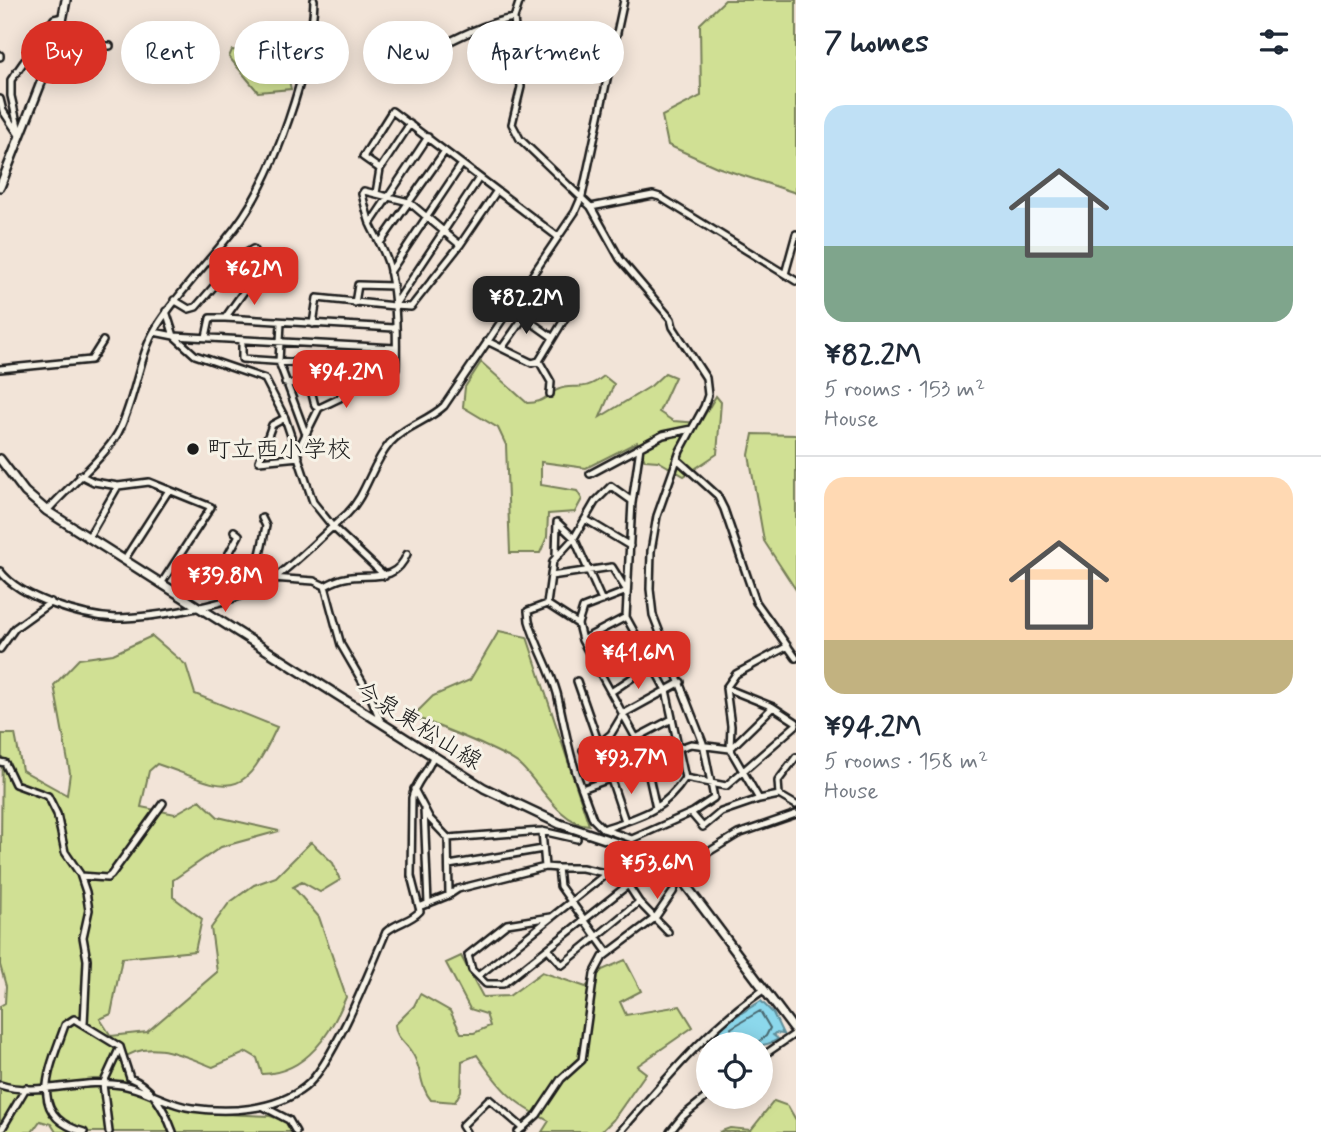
<!DOCTYPE html>
<html lang="en">
<head>
<meta charset="utf-8">
<style>
  body { margin:0; font-family:Mynerve,"Klee One",sans-serif; background:#f2f2f3; color:#1f2937; height:100vh; display:flex; flex-direction:column; font-size:26px; white-space:nowrap }
  * { box-sizing:border-box; margin:0 }
  p { font-size:23px; color:#747a83 }
  .icon { flex:none; width:38px; height:38px; fill:none; stroke:currentColor; stroke-width:2; stroke-linecap:round; stroke-linejoin:round }
  .map { position:relative; flex:1; overflow:hidden }
  .details { display:flex; flex-direction:column; background:#fff; width:525px }
  .details>* { flex:none }
  .hud { position:absolute; left:21px; top:21px; width:665px; height:63px; display:flex; gap:14px }
  .fabs { position:absolute; left:696px; top:1032px; display:grid; gap:14px }
  .fabs a { display:grid; place-items:center; width:77px; height:77px; border-radius:50%; background:#fff; box-shadow:0 4px 18px #0003; font-size:35px }
  .price { position:absolute; translate:-50% -60px; padding:0 16px; border-radius:14px; background:#d93025; color:#fff; font-size:23px; line-height:46px; filter:drop-shadow(0 2px 4px #0008) }
  .price::after { content:''; position:absolute; left:50%; top:42px; width:21px; height:16px; margin-left:-10px; background:inherit; clip-path:polygon(0 0,100% 0,50% 100%) }
  .price.active { background:#222; color:#fff }
  ul { padding:0; list-style:none }
  li { display:grid; align-content:center; gap:14px; height:371px; padding:0 28px }
  li+li { border-top:2px solid #e0e1e3 }
  li span { display:grid; place-items:center; height:217px; border-radius:21px; color:#555 }
  li>.icon { margin-inline-start:auto }
  span .icon { width:126px; height:126px; fill:#fffc; stroke-width:1 }
  li b { font-size:30px }
  h2 { display:flex; justify-content:space-between; align-items:center; height:84px; padding:0 28px; font-size:30px }
  .chip { padding:0 24px; border-radius:32px; background:#fff; box-shadow:0 4px 18px #0003; font-size:24px; line-height:63px }
  .chip.active { background:#d93025; color:#fff }
  main { display:flex; flex:1; min-height:0 }
  .map>svg:first-child { display:block }
</style>
</head>
<body>
<main>
<div class="map">
<svg width="796" height="1132" viewBox="0 0 796 1132">
  <rect width="100%" height="100%" fill="#f2e4d8"/>
  <filter id="ink" filterUnits="userSpaceOnUse"><feTurbulence type="fractalNoise" baseFrequency=".0143" numOctaves="2"/><feDisplacementMap in="SourceGraphic" scale="14" xChannelSelector="R" yChannelSelector="G"/><feConvolveMatrix kernelMatrix="1 2 1 2 8 2 1 2 1" color-interpolation-filters="sRGB"/></filter>
  <g filter="url(#ink)">
    <path fill="#d0e094" stroke="#767e58" stroke-width="2" d="M725,0H796V193L717,167L668,145L662,116L701,96L700,24Z
      M232,50L258,53L286,68L291,89L258,92L229,57Z
      M481,362L527,403C542,403 545,397 557,390C575,381 580,395 604,376L614,384L600,417L651,386L665,373L675,377L659,412L673,421L700,423L716,396L721,402L717,454L684,476L658,461L645,460L637,442L586,468L541,462V485L577,491L582,499L575,512L548,514L547,537L540,553H510L506,445L498,428L463,407L465,387Z
      M753,434L796,435V590L764,541L749,455Z
      M499,631L527,637L589,825C561,825 539,783 521,766C509,753 434,725 413,716L433,696L470,680Z
      M152,636L186,665L195,694L277,727C240,806 230,789 157,764L149,771L141,807L175,814L200,800L218,817L279,831L221,847L173,880V897L202,919L195,951L122,958L111,1014L100,1019L111,1036L147,1032L217,972L211,928L229,903L254,885L276,877L311,842L333,863L340,880L320,892L302,882L293,887L319,917L346,997C331,1033 307,1073 262,1074L257,1058L247,1052L213,1067C184,1056 148,1037 121,1060L127,1081L147,1088L156,1104L224,1114L270,1116L291,1123L295,1132H56L51,1124L40,1121L32,1132H0V1006L5,1003L6,986L0,965L2,734H15L22,770L67,795L70,773L54,685L79,659L113,654Z
      M461,956L483,997L509,996L542,972L586,987L602,970L625,960L641,991L620,1002L626,1015L680,1006L693,1027L637,1066L646,1073L613,1120L601,1132H542L549,1121C513,1104 499,1087 477,1055L462,1061L461,1091L455,1102L431,1100C419,1086 422,1067 412,1053C405,1041 396,1039 395,1025L414,1006L420,994L450,1011L461,1033H474L490,1026L486,1014L470,1009L446,963Z
      M774,1101L788,1106L796,1120V1132H719L730,1128L751,1130Z"/>
    <path fill="#8cd8ec" stroke="#5f8d99" stroke-width="2" d="M761,1001L773,1013L783,1034L775,1033L773,1035L778,1039C762,1050 737,1046 722,1037L713,1043L710,1040L727,1022Z"/>
    <g fill="none" stroke-linecap="round" stroke-linejoin="round">
      <path stroke="#49676f" stroke-width="2" d="M743,1045L741,1038L732,1032L731,1028L760,1011L770,1028L766,1036L754,1045"/>
      <g stroke="#1c1c1c" stroke-width="10">
        <path id="minor" d="M520,0L514,18L521,87L512,124L520,139L591,207L620,259L671,319L673,327L706,378L708,395L704,407L680,451L657,516L651,551L650,589L653,615L703,743L714,798L693,812L632,839L603,829C639,817 663,812 685,778L726,786L796,725
          M59,37L87,57L103,46H110
          M429,52C454,39 487,22 514,18
          M0,55V57
          M0,99L3,111L19,135
          M20,135L11,96V80L54,19L63,17
          M380,169L363,157L392,111L558,237
          M376,193L380,169L410,124
          M591,207L653,195L660,197L796,281
          M370,224L428,137
          M380,243L445,151
          M460,245L496,192
          M390,272L462,164
          M785,274L796,234
          M174,300L189,309L196,307L229,269
          M355,303L358,285L394,286
          M396,303L479,178
          M166,311L174,336L395,348
          M225,318L394,328
          M281,322L279,362L305,432
          M154,332L174,336L195,355L265,379L285,418L313,502L333,527L385,576
          M206,337L210,318H225L247,287L244,280L228,264L253,249L263,266
          M242,341V359L396,369C397,336 397,298 389,266C385,251 377,239 371,226C367,216 365,205 362,194L364,191L409,202L460,245L411,307L394,306L317,298L313,324
          M487,341L532,363L539,361
          M502,348L524,317L552,337
          M0,369L91,360L103,341
          M285,383L363,388L366,368
          M550,394L551,382L539,361L570,310
          M319,408L340,398L344,387
          M285,418L272,425L259,461L299,457
          M297,452L319,408L315,406L310,386
          M677,459L717,495L724,509L756,602L796,658
          M590,474L663,435L692,429
          M80,475L94,482L118,486L149,482L211,507L161,584
          M632,503L640,447
          M47,511C67,488 105,457 118,433C135,401 139,355 156,328C179,291 209,262 235,228C275,176 312,66 314,0
          M585,519L630,546
          M88,538L118,486
          M556,555L557,522L574,538L602,601
          M124,560L169,490
          M0,571C20,598 83,617 116,618C154,618 235,604 266,584C295,565 320,537 347,514C367,494 371,465 390,443C403,427 428,421 444,406L575,212L582,196L624,0
          M551,576L612,567L627,591
          M272,578L314,581L325,586L341,645L370,695L381,722
          M325,586C331,583 338,579 345,578C371,573 395,584 407,554
          M627,591L583,608L578,624L582,640L636,738L646,763L656,808
          M245,593L244,582C261,565 261,549 266,526L262,518
          M180,596L216,577L239,535L234,531
          M547,604L553,561L574,538L595,502L611,486L632,501L626,617L666,690L685,778
          M547,604L528,611L529,621C536,646 550,668 557,693C565,727 569,756 582,789L612,778
          M547,604L578,624
          M582,640L626,617
          M0,649L15,628L51,602
          M597,668L636,640
          M577,681L599,744L583,750
          M611,692L651,665
          M773,707L796,722
          M636,738L672,719
          M796,757L778,781L779,795L796,805
          M645,760L691,744L730,749L773,707L726,688
          M0,762L5,763L15,784L48,796L57,814L65,852L80,874L86,892L89,910L83,937L87,960L84,1024
          M414,789L430,819L448,838L449,895L419,907
          M582,789L593,819L603,829
          M759,799L779,795
          M424,809L428,904
          M691,813L703,827L721,812L759,799L730,749L731,726L726,688L736,674L788,646
          M625,821L599,744L611,734L623,714L681,682
          M448,838L542,831
          M449,865L543,849
          M545,867L542,831L577,839
          M81,876L107,878L111,875L163,803
          M628,885L639,902L668,932
          M449,895L458,889L545,867L558,868
          M551,917L507,924L468,955L472,970L478,976L607,873
          M548,949L562,965L639,902
          M608,953L560,886L558,868H582L627,878L679,876
          M478,976L486,984H503L628,885L627,878
          M120,1047L130,1078C153,1087 165,1110 173,1132
          M761,1057L796,1033
          M0,1085C38,1097 82,1078 122,1085C146,1089 168,1105 192,1108C228,1113 275,1111 305,1087C332,1066 371,968 386,932C397,922 410,922 420,911L411,876L412,798C415,781 429,772 433,756
          M264,1107L289,1120L296,1132
          M0,1132L26,1088
          M84,1132C24,1116 51,1066 65,1025L74,1019L120,1047L103,1084L109,1132
          M466,1132L462,1126L489,1099L523,1128
          M518,1132L537,1115L561,1079L582,1060L594,974L603,957L655,918L673,892L684,867L738,834L796,814
          M620,1132C665,1081 706,1029 762,991
          M670,1132L683,1116L709,1095"/>
      </g>
      <g stroke="#1c1c1c" stroke-width="12">
        <path id="major" d="M0,187L59,37L66,0
          M0,459L25,492L47,511L484,788L560,824L650,854L665,862L679,876L796,1032"/>
      </g>
      <use href="#minor" stroke="#f7f3e8" stroke-width="5"/>
      <use href="#major" stroke="#f7f3e8" stroke-width="7"/>
    </g>
  </g>
  <circle fill="#1c1c1c" stroke="#f7f3e8" stroke-width="2.5" cx="193" cy="449" r="7"/>
  <g text-anchor="middle" stroke-width="6" stroke-linejoin="round" paint-order="stroke">
    <g font-size="24" fill="#1c1c1c" stroke="#f7f3e8" text-anchor="start">
      <text x="207" y="457">町立西小学校</text>
    </g>
    <g font-size="24" fill="#1c1c1c" stroke="#f7f3e8">
      <text transform="translate(419 725) rotate(32)" y="8">今泉東松山線</text>
    </g>
  </g>
</svg>
<div class="fabs">
<a><svg class="icon" aria-label="locate" viewBox="0 0 24 24"><circle cx="12" cy="12" r="6"/><path d="M12 2v4M12 18v4M2 12h4M18 12h4"/></svg></a>
</div>
<b class="price" style="left:254px;top:307px">¥62M</b>
<b class="price active" style="left:526px;top:336px">¥82.2M</b>
<b class="price" style="left:346px;top:410px">¥94.2M</b>
<b class="price" style="left:225px;top:614px">¥39.8M</b>
<b class="price" style="left:638px;top:691px">¥41.6M</b>
<b class="price" style="left:631px;top:796px">¥93.7M</b>
<b class="price" style="left:657px;top:901px">¥53.6M</b>
<div class="hud">
<a class="chip active">Buy</a>
<a class="chip">Rent</a>
<a class="chip">Filters</a>
<a class="chip">New</a>
<a class="chip">Apartment</a>
</div>
</div>
<section class="details">
<h2>7 homes<svg class="icon" aria-label="filters" viewBox="0 0 24 24"><path d="M4 7h16M4 17h16"/><circle cx="9" cy="7" r="2"/><circle cx="15" cy="17" r="2"/></svg></h2>
<ul>
<li><span style="background:linear-gradient(#bfe0f5 65%,#7fa58c 0)"><svg class="icon" aria-label="home" viewBox="0 0 24 24"><path d="M3 11l9-7 9 7M6 9v11h12V9"/></svg></span><div><b>¥82.2M</b><p>5 rooms · 153 m²</p><p>House</p></div></li>
<li><span style="background:linear-gradient(#ffd9b3 75%,#c2b280 0)"><svg class="icon" aria-label="home" viewBox="0 0 24 24"><path d="M3 11l9-7 9 7M6 9v11h12V9"/></svg></span><div><b>¥94.2M</b><p>5 rooms · 158 m²</p><p>House</p></div></li>
</ul>
</section>
</main>
</body>
</html>
